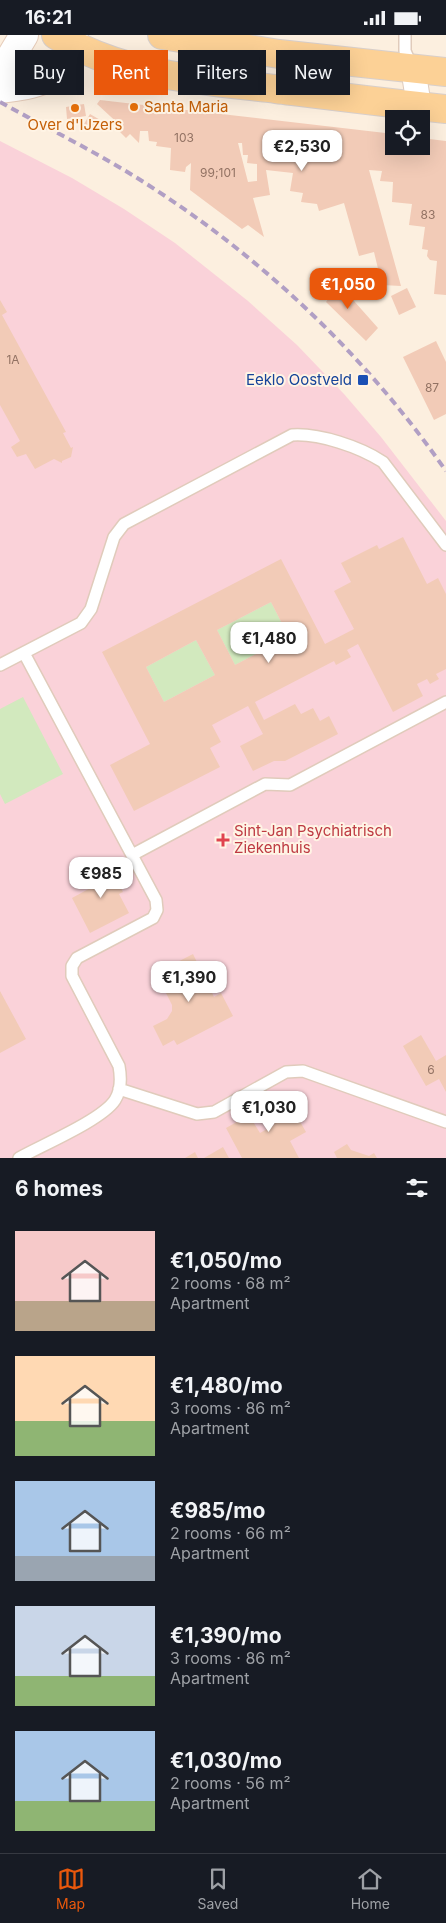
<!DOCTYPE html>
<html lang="en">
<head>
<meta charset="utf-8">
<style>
  body { margin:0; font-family:Inter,sans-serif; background:#242831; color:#f1f3f6; height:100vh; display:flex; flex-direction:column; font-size:19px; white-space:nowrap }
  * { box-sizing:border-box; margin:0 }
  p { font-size:16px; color:#9ea1a6 }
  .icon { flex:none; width:28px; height:28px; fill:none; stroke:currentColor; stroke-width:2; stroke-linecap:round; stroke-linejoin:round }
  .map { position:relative; height:1123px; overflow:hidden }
  .panel { display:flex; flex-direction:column; background:#171b24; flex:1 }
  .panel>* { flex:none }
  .banner { position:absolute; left:15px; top:15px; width:416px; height:45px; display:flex; gap:10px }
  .tools { position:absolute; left:385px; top:75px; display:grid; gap:10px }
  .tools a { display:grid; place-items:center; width:45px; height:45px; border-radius:0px; background:#171b24; box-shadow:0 5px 20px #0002; font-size:25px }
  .price { position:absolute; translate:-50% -42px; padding:0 11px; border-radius:10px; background:#fff; color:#222; font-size:16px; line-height:32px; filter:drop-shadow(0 1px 2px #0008) }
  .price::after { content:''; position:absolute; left:50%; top:30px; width:15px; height:11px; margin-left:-8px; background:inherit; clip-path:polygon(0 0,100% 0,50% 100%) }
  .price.current { background:#ea580c; color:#fff }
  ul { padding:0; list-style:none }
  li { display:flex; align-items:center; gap:15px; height:125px; padding:0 15px }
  li span { display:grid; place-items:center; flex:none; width:140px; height:100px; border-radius:0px; color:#555 }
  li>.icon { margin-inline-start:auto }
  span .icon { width:60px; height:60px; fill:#fffc; stroke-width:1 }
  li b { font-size:21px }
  h2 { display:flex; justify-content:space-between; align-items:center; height:60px; padding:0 15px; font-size:21px }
  .chip { padding:0 18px; border-radius:0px; background:#171b24; box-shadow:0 5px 20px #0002; font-size:18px; line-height:45px }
  .chip.current { background:#ea580c; color:#fff }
  .status { display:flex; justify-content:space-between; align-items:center; height:35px; padding:0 25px; background:#171b24; direction:ltr }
  .status svg { height:14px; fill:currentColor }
  .tab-bar { display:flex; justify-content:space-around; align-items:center; height:70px; border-top:1px solid #363941; background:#171b24; font-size:14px; color:#9ea1a6 }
  .tab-bar a { display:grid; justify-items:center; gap:2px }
  .tab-bar .current { color:#ea580c }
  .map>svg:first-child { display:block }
</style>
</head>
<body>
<div class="status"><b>16:21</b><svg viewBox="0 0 49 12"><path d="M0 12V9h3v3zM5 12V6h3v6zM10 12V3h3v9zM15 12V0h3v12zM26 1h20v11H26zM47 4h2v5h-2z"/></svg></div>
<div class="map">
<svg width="446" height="1123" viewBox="0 0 446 1123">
  <rect width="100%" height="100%" fill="#fcefdf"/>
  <path fill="#fad2d9" d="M0,106L72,143L124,174L175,208L248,266L297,310L344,359L381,402L446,486V1123H0Z"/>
  <path fill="#d2e9be" d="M271,567L289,602L235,630L217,595Z
    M196,605L215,640L164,667L146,632Z
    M23,662L63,739L5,769L0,759V674Z"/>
  <path fill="#f2cbb7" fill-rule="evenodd" d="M100,65L394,99V111H421V103L446,106V260L434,259L437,226L430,225L427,221L428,215L422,214L425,192L409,190L412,169L392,167L393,147L380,146L382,136L369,135L401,251L382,250L374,217L359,221L344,168L319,176L317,169L301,167L303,158L290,156L293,138L266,135L270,160L253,163L264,202L248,190L242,194L190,155L191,128L186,132L185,137L170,135L171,113L156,111L157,107L149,106L148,96H140L139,108L130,99L126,103L120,97L123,93L97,69ZM238,108H242L243,120H248L247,128L257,129V146L248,147Z
    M84,69L86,81L67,84L66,72Z
    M90,79L102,86L96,96L84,89Z
    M327,248H338L378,293L366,306L326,267L329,263L316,251Z
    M407,253L416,272L399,280L391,261Z
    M0,265L7,277L2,280L66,397L63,398L71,413L73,412L71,422L62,426V428L54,424L35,434L26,419L17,422L11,412L20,406L0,370Z
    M436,306L446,327V379L434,385L403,322Z
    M403,502L427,549L438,543L446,559V634L436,639L439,644L430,649L427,644L417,649L423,661L393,677L358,609L347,615L351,622L336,630L334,626L255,667L264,685L295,669L301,679L313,673L320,686L329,681L338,699L285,726H274L253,736L240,711L263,699L248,671L212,690L221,707L210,713L220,732L134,776L110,730L150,709L102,617L281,524L325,609L354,594L334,556L351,547L341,528L377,510L379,514ZM271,567L289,602L235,630L217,595ZM196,605L215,640L164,667L146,632Z
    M106,825L123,857L119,859L129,878L90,898L72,863L94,851L85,836Z
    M193,919L214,962L221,958L233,981L177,1010L174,1005L163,1011L153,991L167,984L172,976V970L156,938Z
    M0,956L26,1004L0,1018Z
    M421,1000L436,1026L446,1020V1057L439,1044L426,1051L403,1011Z
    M285,1060L306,1097L290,1106L299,1123H242L226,1093L249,1080L260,1098L274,1090L264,1072Z
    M347,1109L351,1115L369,1121L374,1118L377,1123H337L334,1117Z
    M223,1112L229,1123H204Z
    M195,1117L198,1123H185Z"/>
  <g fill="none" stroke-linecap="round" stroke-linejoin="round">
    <g stroke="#e0cbbb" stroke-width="14">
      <path id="lane" d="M405,0V16L412,32
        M0,630L81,588L91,574L114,502L124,489L292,400C319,398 360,412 383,427L446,510
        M132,820L265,749L290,750L446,667
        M119,1054L197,1079L214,1077L286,1037L303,1036L446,1087
        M19,1123C42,1110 102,1085 115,1065C122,1054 121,1042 119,1031L72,941V931L77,923L153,883L157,875L156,865L24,618"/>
    </g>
    <g stroke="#e0cbbb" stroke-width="26">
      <path id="street" d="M413,33L419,71"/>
    </g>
    <g stroke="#e7cdbb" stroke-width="30">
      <path id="secondary" d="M0,53L9,25L24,0
        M0,54C39,49 55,47 76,12L73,0"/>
    </g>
    <g stroke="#d8cfcb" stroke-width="30">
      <path id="primary" d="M56,0C123,41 200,45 276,54C333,61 389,68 446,74
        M162,0L279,19L446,37"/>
    </g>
    <use href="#lane" stroke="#fff" stroke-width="11"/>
    <use href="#street" stroke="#fff" stroke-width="24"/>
    <use href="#secondary" stroke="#fff" stroke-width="28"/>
    <use href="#primary" stroke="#fcd196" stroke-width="28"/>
    <path stroke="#b19fc4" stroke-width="4" stroke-dasharray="8 5" stroke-linecap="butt" d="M0,67C47,93 96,117 142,146C262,222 365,320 446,436"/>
  </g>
  <g fill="#e8710a" stroke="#fff4e5" stroke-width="2">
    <circle cx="134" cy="72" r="5"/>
    <circle cx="75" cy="73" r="5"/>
  </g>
  <rect fill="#1a4fb4" stroke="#fff4e5" stroke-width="2" x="357" y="339" width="12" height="12" rx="2.5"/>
  <path fill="#e0444e" stroke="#fff4e5" stroke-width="2" d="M220.5 797.5h5v5h5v5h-5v5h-5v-5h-5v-5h5z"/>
  <g text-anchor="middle" stroke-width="4" stroke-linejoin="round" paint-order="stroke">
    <g font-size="12" fill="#927263">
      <text x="184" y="107">103</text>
      <text x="218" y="142">99;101</text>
      <text x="428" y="184">83</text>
      <text x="13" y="329">1A</text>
      <text x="432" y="357">87</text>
      <text x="431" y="1039">6</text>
    </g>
    <g font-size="15" fill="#c56008" stroke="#fff4e5" text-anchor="start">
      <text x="144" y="77">Santa Maria</text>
      <text x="75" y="95" text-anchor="middle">Over d'IJzers</text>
    </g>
    <g font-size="15" fill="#164399" stroke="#fff4e5" text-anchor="end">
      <text x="352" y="350">Eeklo Oostveld</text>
    </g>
    <g font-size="15" fill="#be3a42" stroke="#fff4e5" text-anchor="start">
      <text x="234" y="801">Sint-Jan Psychiatrisch<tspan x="234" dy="17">Ziekenhuis</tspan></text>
    </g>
  </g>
</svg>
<div class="tools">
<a><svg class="icon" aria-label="locate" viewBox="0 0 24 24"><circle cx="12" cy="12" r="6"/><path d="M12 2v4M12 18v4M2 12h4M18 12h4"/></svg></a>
</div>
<b class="price" style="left:302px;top:137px">€2,530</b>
<b class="price current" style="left:348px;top:275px">€1,050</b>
<b class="price" style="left:269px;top:629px">€1,480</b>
<b class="price" style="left:101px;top:864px">€985</b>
<b class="price" style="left:189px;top:968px">€1,390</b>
<b class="price" style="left:269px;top:1098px">€1,030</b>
<div class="banner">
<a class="chip">Buy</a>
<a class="chip current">Rent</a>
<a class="chip">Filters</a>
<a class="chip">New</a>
</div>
</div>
<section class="panel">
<h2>6 homes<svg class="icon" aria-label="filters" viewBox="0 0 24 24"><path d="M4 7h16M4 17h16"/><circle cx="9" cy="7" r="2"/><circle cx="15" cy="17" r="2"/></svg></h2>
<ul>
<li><span style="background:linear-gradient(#f6c9c9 70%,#b9a48a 0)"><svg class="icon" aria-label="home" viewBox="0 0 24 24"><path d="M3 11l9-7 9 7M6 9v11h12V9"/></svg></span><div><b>€1,050/mo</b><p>2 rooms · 68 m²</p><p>Apartment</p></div></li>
<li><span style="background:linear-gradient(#ffd9b3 65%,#8fb573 0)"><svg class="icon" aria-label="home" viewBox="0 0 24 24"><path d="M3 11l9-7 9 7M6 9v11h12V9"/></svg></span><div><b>€1,480/mo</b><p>3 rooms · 86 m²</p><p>Apartment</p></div></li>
<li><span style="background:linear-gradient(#a9c7e8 75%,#9aa5b1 0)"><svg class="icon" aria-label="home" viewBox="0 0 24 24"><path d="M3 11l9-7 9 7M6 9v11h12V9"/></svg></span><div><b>€985/mo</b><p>2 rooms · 66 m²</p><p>Apartment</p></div></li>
<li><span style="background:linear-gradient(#c9d6e8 70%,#8fb573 0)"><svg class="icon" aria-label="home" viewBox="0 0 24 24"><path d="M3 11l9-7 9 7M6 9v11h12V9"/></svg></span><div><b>€1,390/mo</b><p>3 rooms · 86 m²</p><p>Apartment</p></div></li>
<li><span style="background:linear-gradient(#a9c7e8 70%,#8fb573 0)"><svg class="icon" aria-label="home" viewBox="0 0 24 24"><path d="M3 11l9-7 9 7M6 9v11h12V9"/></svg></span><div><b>€1,030/mo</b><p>2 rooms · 56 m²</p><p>Apartment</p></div></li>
</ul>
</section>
<nav class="tab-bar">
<a class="current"><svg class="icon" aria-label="map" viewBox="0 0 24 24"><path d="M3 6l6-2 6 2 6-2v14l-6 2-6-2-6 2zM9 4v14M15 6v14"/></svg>Map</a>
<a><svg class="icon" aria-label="saved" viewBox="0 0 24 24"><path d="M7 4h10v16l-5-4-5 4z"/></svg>Saved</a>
<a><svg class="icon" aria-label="home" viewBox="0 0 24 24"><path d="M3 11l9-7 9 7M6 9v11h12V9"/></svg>Home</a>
</nav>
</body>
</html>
